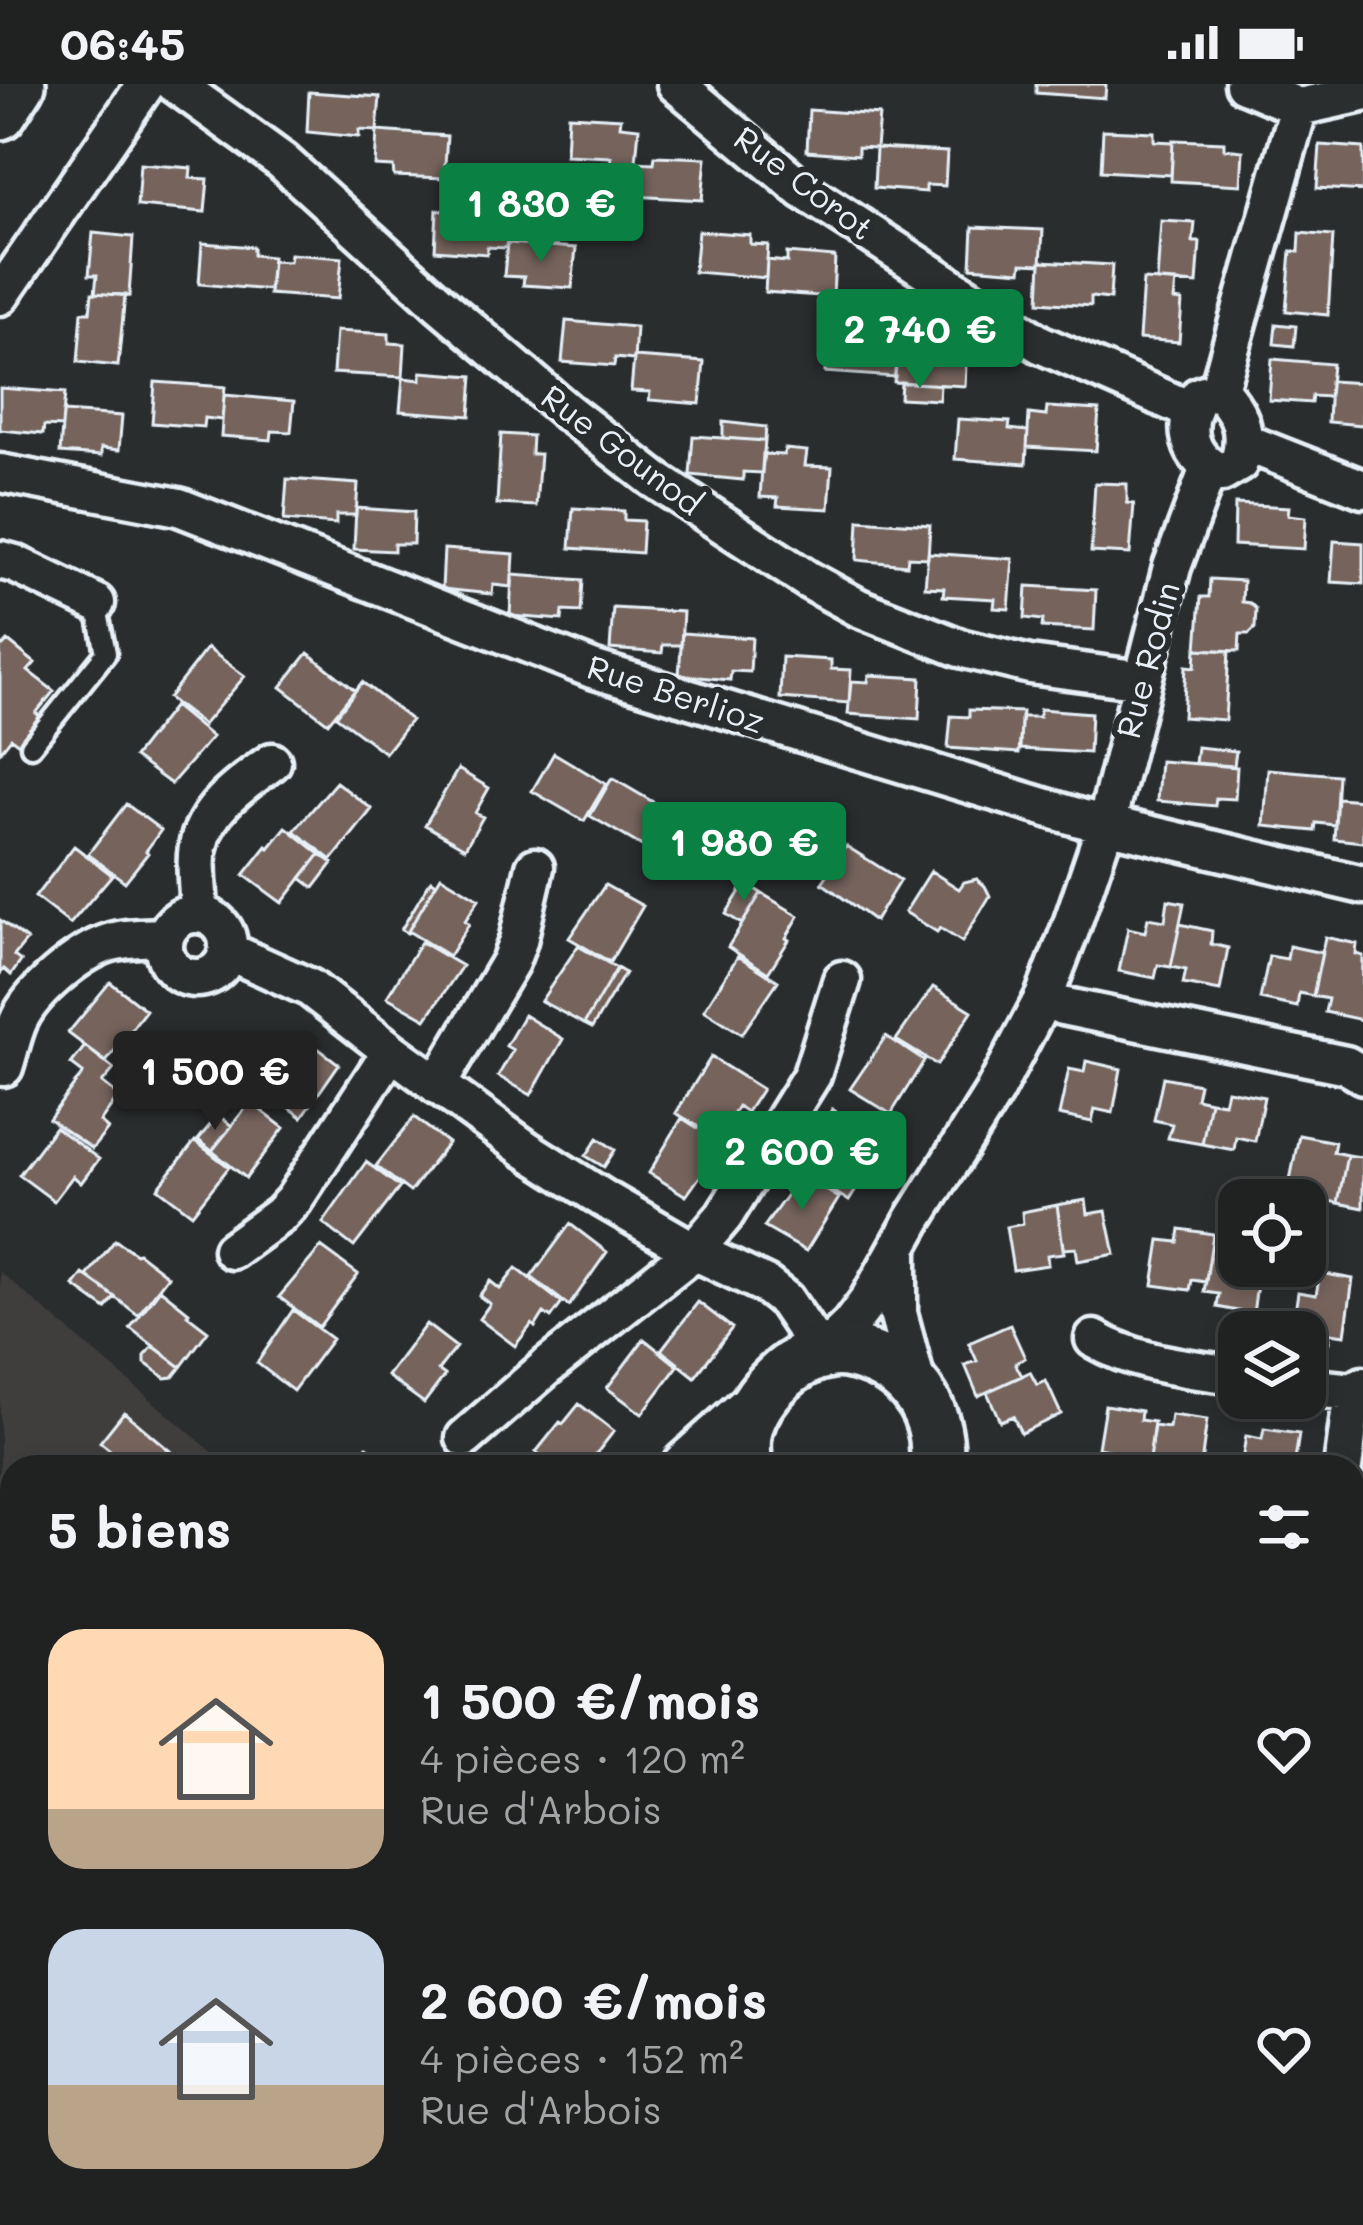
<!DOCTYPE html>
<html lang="fr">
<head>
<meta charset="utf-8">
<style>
  body { margin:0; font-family:Mali,sans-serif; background:#282a2a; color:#f1f3f6; height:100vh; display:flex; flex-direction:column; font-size:45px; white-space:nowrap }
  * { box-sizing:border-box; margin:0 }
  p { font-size:39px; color:#a2a4a5 }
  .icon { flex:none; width:66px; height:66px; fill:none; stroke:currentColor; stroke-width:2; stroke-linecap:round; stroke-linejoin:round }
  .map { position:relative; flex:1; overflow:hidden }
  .drawer { position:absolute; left:0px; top:1371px; width:1365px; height:771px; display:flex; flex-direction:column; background:#202222; border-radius:36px 36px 0 0; box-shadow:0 6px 18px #0003,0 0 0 3px #3d3f40 }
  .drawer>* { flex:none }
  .controls { position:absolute; left:1218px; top:1095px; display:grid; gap:24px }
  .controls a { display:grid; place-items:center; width:108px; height:108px; border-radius:24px; background:#202222; box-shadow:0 6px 18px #0003,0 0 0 3px #3d3f40; font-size:60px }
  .price { position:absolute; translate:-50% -102px; padding:0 27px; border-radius:12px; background:#0b8043; color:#fff; font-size:39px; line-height:78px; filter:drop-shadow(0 3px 6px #0008) }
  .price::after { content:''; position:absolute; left:50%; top:72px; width:36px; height:27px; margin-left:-18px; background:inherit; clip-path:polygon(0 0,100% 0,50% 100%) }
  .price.on { background:#222; color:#fff }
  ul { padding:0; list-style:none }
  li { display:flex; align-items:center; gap:36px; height:300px; padding:0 48px }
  li span { display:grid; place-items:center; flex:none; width:336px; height:240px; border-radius:36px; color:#555 }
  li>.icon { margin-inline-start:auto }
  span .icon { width:144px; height:144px; fill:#fffc; stroke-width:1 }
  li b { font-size:51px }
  h2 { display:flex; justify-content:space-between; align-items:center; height:144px; padding:0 48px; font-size:51px }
  .status { display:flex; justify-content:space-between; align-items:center; height:84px; padding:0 60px; background:#202222; direction:ltr }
  .status svg { height:33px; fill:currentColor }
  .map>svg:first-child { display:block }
</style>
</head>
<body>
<div class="status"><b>06:45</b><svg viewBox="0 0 49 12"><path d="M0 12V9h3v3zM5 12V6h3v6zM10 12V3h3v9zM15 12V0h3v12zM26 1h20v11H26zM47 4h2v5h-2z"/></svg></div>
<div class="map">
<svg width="1363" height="2141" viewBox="0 0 1363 2141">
  <rect width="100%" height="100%" fill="#2a2d2e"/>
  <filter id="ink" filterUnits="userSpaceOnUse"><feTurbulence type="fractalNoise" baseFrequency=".00833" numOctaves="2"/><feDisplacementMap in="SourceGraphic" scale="24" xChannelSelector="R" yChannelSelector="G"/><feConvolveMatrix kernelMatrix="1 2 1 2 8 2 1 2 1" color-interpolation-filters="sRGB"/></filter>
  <g filter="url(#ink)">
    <path fill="#403d3c" d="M0,1188L230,1383H12V1552L0,1542Z"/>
    <path fill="#74635c" stroke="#e8f1f8" stroke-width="3" d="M1036,0H1106L1105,14L1036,9Z
      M309,8L380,13L377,47L359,46V53L307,48Z
      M809,26L879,31L876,64L858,63V71L807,67Z
      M568,31L621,34L620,42L639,44L634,100L609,98L611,73L566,71Z
      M1103,46L1154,48V57L1173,58L1171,91L1101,87Z
      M377,47L447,52L444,94L394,92L393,83L375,82Z
      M1173,56L1224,58V65L1243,67L1241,101L1171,97Z
      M1320,61L1363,64V107L1317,104Z
      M876,64L947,68L945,102L926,101V108L874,104Z
      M655,72L706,74L702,116L633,112L636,78L654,79Z
      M140,80L191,84L190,94L208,95L205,128L137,122Z
      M437,126L509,131L506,164L487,163V170L435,166Z
      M1161,137L1195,139L1193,158H1200L1197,200L1157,197Z
      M973,143L1043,146L1041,180L1022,179L1021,187L971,183Z
      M698,147L750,151V160L768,161L766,194L694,188Z
      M93,149L133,153L129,212L95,209L97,191H89Z
      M1300,149L1333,152L1328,231L1286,227L1291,167L1299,168Z
      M202,159L253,163V171L272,173L269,206L199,200Z
      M507,159L576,164L572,204L523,201L524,193L504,192Z
      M787,169L835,173L833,213L765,208L767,176L787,178Z
      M290,170L342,174L338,215L269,210L272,177L289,178Z
      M1041,177L1112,181L1110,215L1091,213V222L1039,218Z
      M1143,196L1176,198L1174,216L1182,217L1179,258L1139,255Z
      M92,209L125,211L118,282L78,278L82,228H90Z
      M566,237L636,243L634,276L615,274L614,282L562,278Z
      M1276,240L1296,242L1294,262L1274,260Z
      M827,246L879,250L878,259L898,260L895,293L825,288Z
      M336,247L389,250V259L405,260L403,293L333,289Z
      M916,259L967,262L965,302L894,298L897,266L916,267Z
      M634,273L704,278L700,320L649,316L650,308L631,307Z
      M1272,275L1332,280L1329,313L1312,312L1311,319L1269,316Z
      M421,288L473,292L470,332L400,327L403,294L421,296Z
      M1330,297L1363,299V341L1328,338Z
      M155,298L225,303L222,336L204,334L203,343L152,339Z
      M901,298L940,301L939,316L900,314Z
      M0,304L65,309L62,343L44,342L43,350L0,346Z
      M224,311L294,317L291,348L272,347L271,356L221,352Z
      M1047,323L1099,326L1096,367L1027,363L1029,330L1046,332Z
      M63,328L122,332L119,366L101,364V372L60,369Z
      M958,335L1010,338L1009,345L1028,347L1026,380L955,375Z
      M723,338L766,343L765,357L723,354Z
      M501,350L532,352L531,370H540L536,422L497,420Z
      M693,352L765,357L762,389L743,388V396L690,391Z
      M785,365L807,367L805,382L832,383L829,425L777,422L778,414L760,413L763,370L784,371Z
      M287,395L358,400L356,431H336V440L284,436Z
      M1095,399L1127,400V419L1134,420L1130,470L1091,468Z
      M1235,420L1289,423L1288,431L1306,433L1304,465L1234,461Z
      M356,424L414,428L413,460H394V467L354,465Z
      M573,424L624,427V436L643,437L641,469L570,464Z
      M859,436L930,441L928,474L908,473L907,481L857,476Z
      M1334,457L1363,459V500L1331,498Z
      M444,465L514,470L512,503L493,501L492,510L442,505Z
      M928,469L1013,475L1009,525L994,524L995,515L943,512L944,504L925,503Z
      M512,491L583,496L581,528L563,527L562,536L510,532Z
      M1210,495L1243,497L1242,518L1250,519L1256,525L1255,544L1249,550H1240L1239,567L1197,565L1201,513H1209Z
      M1027,502L1096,506L1094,546L1042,543L1043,536L1025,534Z
      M613,524L683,528L681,561H663L662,569L610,565Z
      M682,549L752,554L750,588L731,587L730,596L679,591Z
      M8,557L35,579L28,587L54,607L36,629L42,634L20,661L11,654L0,668V559L3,562Z
      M207,564L245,592L203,641L168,614Z
      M1196,565L1229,567L1225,636L1183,633L1186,582L1195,583Z
      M308,569L355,606L328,639L281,603Z
      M782,573L831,576V585L851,586L849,619L780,614Z
      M869,591L921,594L919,635L848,630L851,597L868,598Z
      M362,598L411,636L385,669L336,632Z
      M174,622L212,653L171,700L134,673Z
      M1040,625L1091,629L1089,669L1020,665L1021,633H1039Z
      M969,626L1022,628L1019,669L948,664L951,632L969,633Z
      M1197,663L1236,667L1234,682L1195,679Z
      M554,669L606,700L584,737L532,707Z
      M1160,677L1237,683L1235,715L1216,714L1215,722L1157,717Z
      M458,685L489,704L475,729L483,733L465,764L425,741Z
      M1268,685L1338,691L1335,741L1316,739L1315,747L1264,742Z
      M612,694L665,725L642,762L590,732Z
      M336,698L372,725L332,776L294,747Z
      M1337,714L1363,716V758L1334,755Z
      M126,720L161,746L146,767L148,769L125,798L88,770Z
      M286,743L320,770L282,819L244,791L267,762L269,764Z
      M74,762L112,791L70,840L35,813Z
      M846,762L900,796L875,837L822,799Z
      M320,770L333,779L314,804L301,794Z
      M931,787L959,805L964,798L977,795L985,802L990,812L962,858L940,844L937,848L905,828Z
      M441,792L479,815L465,837L469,840L449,872L408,847Z
      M431,796L436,800L407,849L401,846Z
      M605,801L643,822L610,878L569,854Z
      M749,801L761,809L742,840L726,830L742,804Z
      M761,809L799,832L786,854L789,856L768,889L728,863Z
      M1168,816L1184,819L1171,883L1158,881L1155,894L1119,887L1128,844L1145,848L1148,834L1165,837Z
      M0,836L27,856L14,872L21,877L11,891L4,885L0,890Z
      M1180,840L1212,847L1211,860L1228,864L1220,907L1183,900L1186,886L1171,883Z
      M1325,853L1357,860L1356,870L1363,872L1362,936L1325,928L1328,915L1313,912Z
      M421,858L462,882L426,935L387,913Z
      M578,862L617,884L584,940L541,917Z
      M1289,862L1322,869L1313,912L1299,909L1297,923L1260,915L1269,872L1287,875Z
      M738,872L778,897L742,950L704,926Z
      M617,884L625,889L592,944L584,940Z
      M110,898L146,926L106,978L68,949Z
      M933,903L972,927L937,981L896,956Z
      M524,931L563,955L531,1011L498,992L513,966L506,962Z
      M886,952L924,977L891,1030L850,1005Z
      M303,953L339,980L302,1033L264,1004Z
      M85,962L114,985L102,999L119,1012L100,1038L108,1045L92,1065L49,1035L83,989L71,980Z
      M711,973L762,1005L747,1028L738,1022L717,1054L676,1029Z
      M1086,977L1121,985L1113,1029L1095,1025L1092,1038L1059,1031L1069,985L1084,988Z
      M1163,993L1199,1000L1196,1014L1210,1017L1202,1060L1168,1054L1172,1040L1154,1036Z
      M1227,1006L1264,1013L1255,1057L1236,1053L1234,1066L1202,1060L1210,1017L1224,1019Z
      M250,1018L284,1044L246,1094L212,1067Z
      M832,1025L847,1035L834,1056L819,1046Z
      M218,1031L232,1042L212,1067L198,1056Z
      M414,1033L448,1059L410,1108L376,1082Z
      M682,1034L723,1060L686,1112L649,1089Z
      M845,1039L884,1062L849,1117L808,1091Z
      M55,1043L99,1075L81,1099L73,1092L54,1117L19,1091Z
      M1299,1051L1335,1058L1333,1068L1347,1071L1338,1119L1305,1112L1307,1100L1290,1096Z
      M598,1054L615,1066L604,1083L586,1072Z
      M195,1057L229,1083L192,1130L158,1104Z
      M1363,1065V1124L1338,1119L1347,1071L1361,1073Z
      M366,1078L400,1103L354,1163L323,1139Z
      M801,1091L839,1114L806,1167L764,1143Z
      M1086,1116L1088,1130L1106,1127L1115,1170L1078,1177L1076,1164L1063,1165L1057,1121Z
      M1057,1121L1064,1169L1047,1171L1048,1181L1013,1186L1006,1143L1023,1140L1022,1128Z
      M570,1140L607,1168L569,1222L531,1193Z
      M1180,1145L1213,1150L1206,1198L1192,1196L1190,1206L1153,1201L1160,1156L1178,1158Z
      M115,1156L136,1170L138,1169L168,1192L138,1231L87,1192Z
      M321,1163L358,1190L319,1243L279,1213Z
      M1211,1164L1239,1168V1182L1259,1185L1253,1230L1217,1223L1219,1210L1204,1208Z
      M516,1184L562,1219L551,1234L544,1229L535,1243L532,1240L515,1262L479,1235L490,1220L479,1212L490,1197L500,1205Z
      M1320,1189L1353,1195L1345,1251L1330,1249L1329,1258L1305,1255V1248H1292L1298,1208L1316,1211Z
      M83,1190L115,1213L106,1225L74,1202Z
      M160,1205L189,1228L187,1231L208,1247L181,1283L130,1244Z
      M698,1218L732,1244L695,1293L661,1266Z
      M293,1226L332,1255L293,1307L257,1279Z
      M426,1240L456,1263L438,1286L445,1291L424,1319L387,1292Z
      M1010,1241L1025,1274L1015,1279L1022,1292L978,1312L965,1281L977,1277L969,1259Z
      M644,1255L678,1282L642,1330L607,1304Z
      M153,1262L181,1283L173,1293L165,1294L145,1279V1272Z
      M1030,1288L1037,1301L1046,1297L1061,1330L1021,1349L1013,1332L1000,1337L987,1308Z
      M579,1320L614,1347L586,1383H556L536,1368L560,1338L563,1340Z
      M1105,1321L1141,1327L1140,1336L1154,1338L1148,1383L1115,1381L1117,1368L1098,1364Z
      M124,1328L183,1378L179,1383H95L110,1366L100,1358Z
      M1171,1331L1207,1336L1201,1380L1182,1377L1181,1383H1148L1154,1342L1169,1344Z
      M1264,1345L1299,1350L1294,1383H1241L1246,1352L1262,1355Z
      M367,1362L388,1378L391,1376L399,1383H350Z
      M0,1422L8,1428L12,1423V1482L0,1472Z
      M5,1618L12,1623V1686L0,1700V1624Z
      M1353,1754L1363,1766V1798L1353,1807Z
      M1356,1884L1363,1886V1932L1353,1929V1895Z
      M122,2130H175V2141H122Z
      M175,2130H229V2141H175Z
      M341,2130H379L390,2139L388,2141H333Z
      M464,2130H525L534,2138L532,2141H467L460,2135Z
      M641,2130H669L678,2141H637L633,2137Z
      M669,2130H709L715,2138L712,2141H678Z
      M709,2130H747L753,2138L749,2141H718Z
      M774,2130H815L818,2135L811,2141H784Z
      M815,2130H855L858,2133L848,2141H823Z
      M855,2130H895L903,2139L864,2141Z"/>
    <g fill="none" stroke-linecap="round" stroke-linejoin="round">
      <g stroke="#e8f1f8" stroke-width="27">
        <path id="lane" d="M31,662L106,569L96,519"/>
      </g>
      <g stroke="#e8f1f8" stroke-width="45">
        <path id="street" d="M175,0L282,77L440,220L566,327L654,395L808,496L859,524L960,564L1030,581L1142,596
          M676,0L803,106L1040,260L1190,326
          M1244,0L1299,23L1363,9
          M0,212L146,0
          M1219,305L1299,23
          M1219,305C1241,331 1248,346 1239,379L1222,389C1188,375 1181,343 1199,312Z
          M1244,358L1363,405
          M0,389L179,423L592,585L1080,734L1363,801
          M0,476L15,480L96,519
          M199,830C199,809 194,784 198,763C205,724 243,699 272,678
          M164 862a32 32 0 1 1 64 0a32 32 0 1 1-64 0Z
          M228,867L310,904L391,967L527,1066L604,1115L694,1167L766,1201L785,1216L821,1269L850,1241L868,1217L914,1135L994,1008L1044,913L1070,846L1106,740L1172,483L1209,384
          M1044,913L1062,922L1346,981L1363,991
          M4,983C9,968 12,952 18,938C31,908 78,869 108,859C126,853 146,854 164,853
          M437,1001L510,878L518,857L535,783
          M232,1166L280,1131L293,1117L391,967
          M898,1168V1229L919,1308
          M1094,1255C1139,1281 1188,1284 1239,1292
          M1305,1303L1353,1308L1363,1302
          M465,1354L548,1282L694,1167L724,1132L812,991L842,896
          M1343,1383L1353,1308
          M0,2025L12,2018
          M1353,2051L1363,2044
          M1353,2086L1363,2098
          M978,2141L991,2130"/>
      </g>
      <g stroke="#e8f1f8" stroke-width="60">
        <path id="secondary" d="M0,29L19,0
          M688,1383L754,1324
          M746,1383C744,1370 743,1358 746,1346C755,1309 794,1272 831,1267C844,1265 857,1269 868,1273C916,1290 942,1333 936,1383
          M1353,1481L1363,1484
          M0,1757L12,1755
          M0,1862L12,1854"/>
      </g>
      <use href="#lane" stroke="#2a2d2e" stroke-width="18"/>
      <use href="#street" stroke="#2a2d2e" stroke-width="36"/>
      <use href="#secondary" stroke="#2a2d2e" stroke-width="51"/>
    </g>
  </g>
  <g text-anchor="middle" stroke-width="12" stroke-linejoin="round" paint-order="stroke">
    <g font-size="33" fill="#e8f1f8" stroke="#2a2d2e">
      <text transform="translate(804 99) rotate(37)" y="12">Rue Corot</text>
      <text transform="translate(622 366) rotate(37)" y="12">Rue Gounod</text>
      <text transform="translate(1148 576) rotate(-75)" y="12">Rue Rodin</text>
      <text transform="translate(676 610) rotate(18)" y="12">Rue Berlioz</text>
    </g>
  </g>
</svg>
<div class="controls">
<a><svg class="icon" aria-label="locate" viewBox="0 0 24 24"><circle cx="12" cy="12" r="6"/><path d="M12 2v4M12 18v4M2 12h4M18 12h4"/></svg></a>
<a><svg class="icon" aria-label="layers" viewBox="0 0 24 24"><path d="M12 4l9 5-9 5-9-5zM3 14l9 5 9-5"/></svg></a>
</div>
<b class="price" style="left:541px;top:181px">1 830 €</b>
<b class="price" style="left:920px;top:307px">2 740 €</b>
<b class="price" style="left:744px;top:820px">1 980 €</b>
<b class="price on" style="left:215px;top:1049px">1 500 €</b>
<b class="price" style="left:802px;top:1129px">2 600 €</b>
<section class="drawer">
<h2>5 biens<svg class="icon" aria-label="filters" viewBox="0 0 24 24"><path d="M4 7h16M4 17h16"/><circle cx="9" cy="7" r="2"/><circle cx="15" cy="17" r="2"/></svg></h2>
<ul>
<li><span style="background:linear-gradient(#ffd9b3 75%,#b9a48a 0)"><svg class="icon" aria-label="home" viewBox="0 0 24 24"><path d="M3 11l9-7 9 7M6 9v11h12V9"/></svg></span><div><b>1 500 €/mois</b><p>4 pièces · 120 m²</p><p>Rue d'Arbois</p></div><svg class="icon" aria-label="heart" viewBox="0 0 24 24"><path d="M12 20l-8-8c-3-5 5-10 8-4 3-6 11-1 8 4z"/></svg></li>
<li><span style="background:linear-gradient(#c9d6e8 65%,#b9a48a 0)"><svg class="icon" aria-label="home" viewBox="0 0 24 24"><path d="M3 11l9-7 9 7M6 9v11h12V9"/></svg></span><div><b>2 600 €/mois</b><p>4 pièces · 152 m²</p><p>Rue d'Arbois</p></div><svg class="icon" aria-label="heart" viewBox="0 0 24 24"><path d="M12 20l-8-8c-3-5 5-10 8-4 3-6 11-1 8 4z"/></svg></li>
</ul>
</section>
</div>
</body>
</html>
